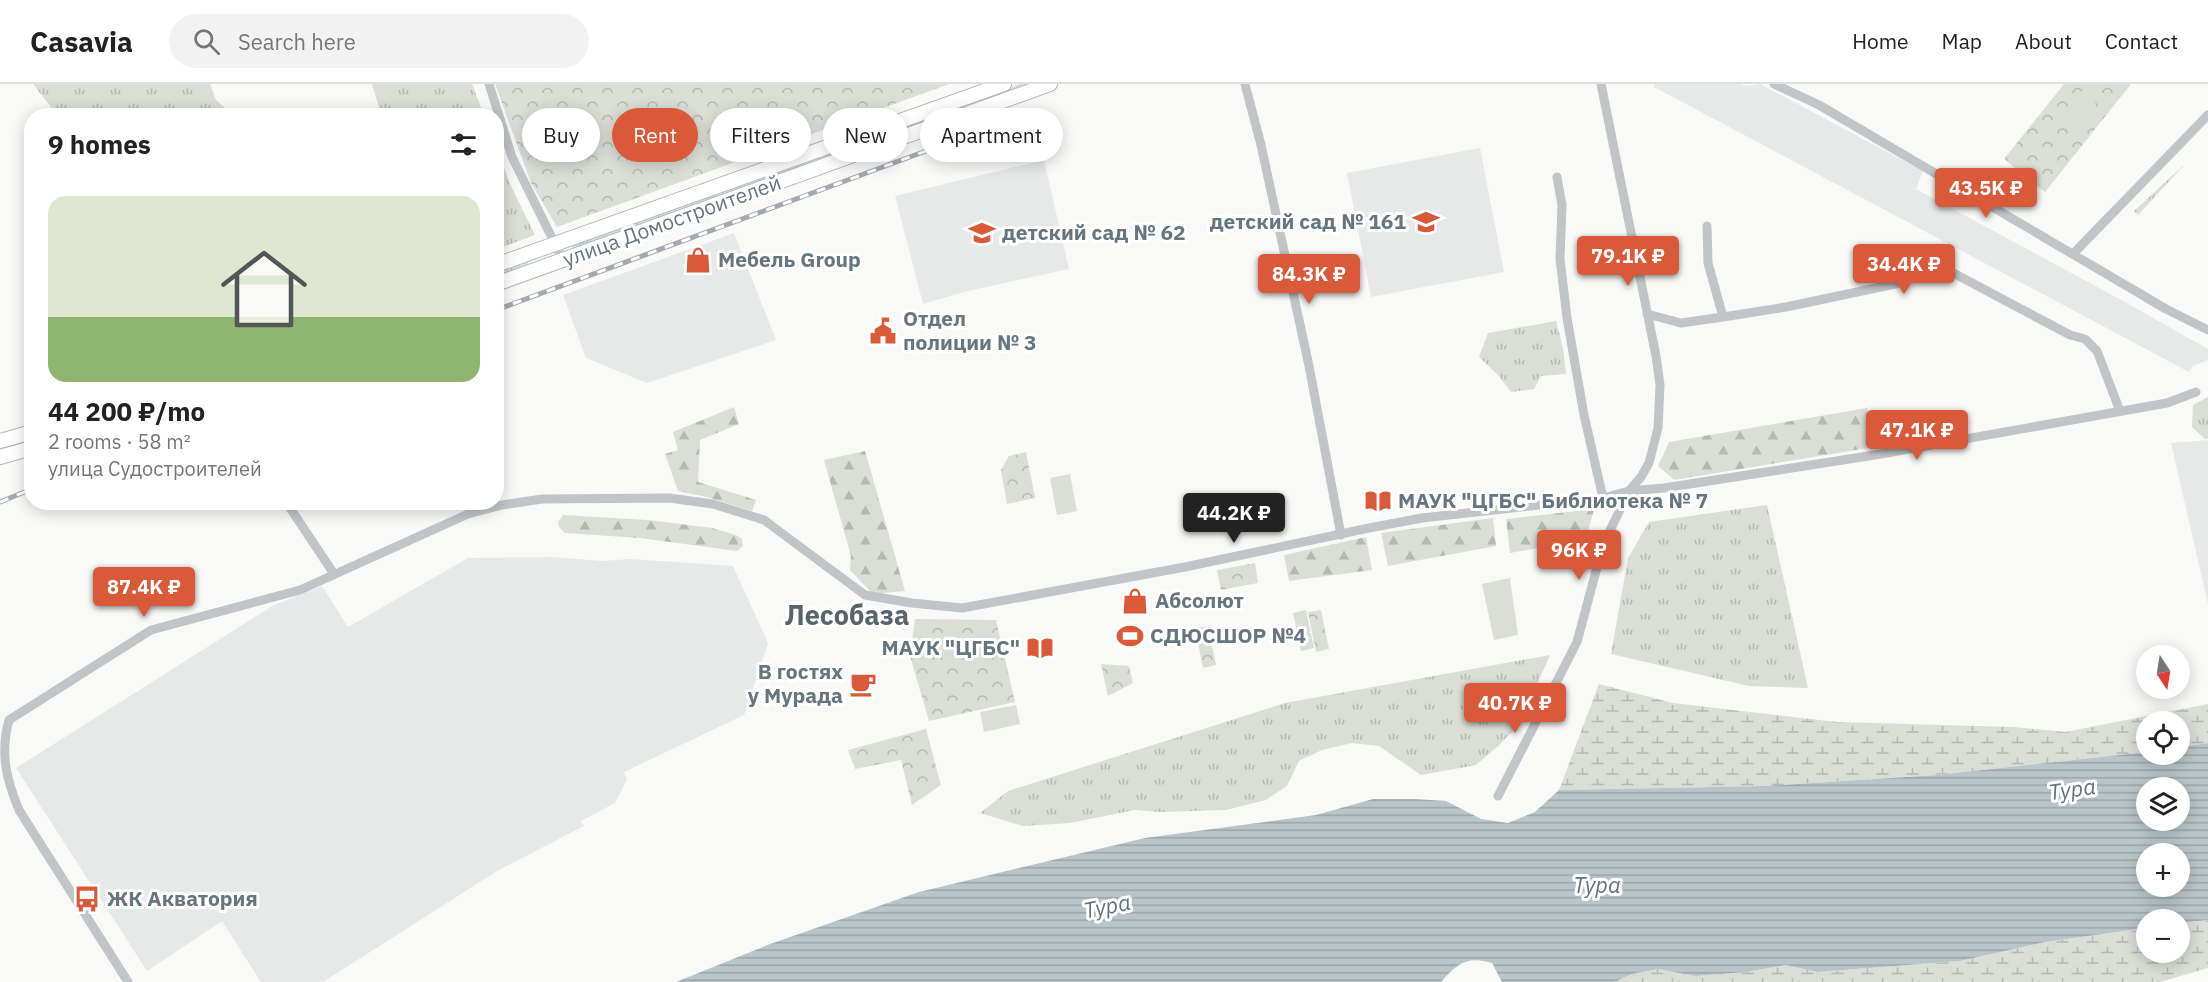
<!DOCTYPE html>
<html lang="en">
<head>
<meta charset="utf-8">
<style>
  body { margin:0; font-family:"IBM Plex Sans",sans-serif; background:#f2f2f2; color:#222; height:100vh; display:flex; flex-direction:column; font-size:22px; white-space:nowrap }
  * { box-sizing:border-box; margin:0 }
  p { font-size:20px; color:#767676 }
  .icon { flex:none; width:33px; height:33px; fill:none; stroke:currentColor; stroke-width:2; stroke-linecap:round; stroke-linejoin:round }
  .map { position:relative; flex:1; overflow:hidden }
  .details { position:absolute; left:24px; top:24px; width:480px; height:402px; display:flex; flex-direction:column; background:#fff; border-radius:24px; box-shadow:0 3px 15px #0003 }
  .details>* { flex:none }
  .top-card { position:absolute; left:522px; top:24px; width:570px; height:54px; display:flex; gap:12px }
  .needle { width:39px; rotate:168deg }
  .tools { position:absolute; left:2136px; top:561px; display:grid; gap:12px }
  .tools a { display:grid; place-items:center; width:54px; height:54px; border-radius:50%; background:#fff; box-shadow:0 3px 15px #0003; font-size:30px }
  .price { position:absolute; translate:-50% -51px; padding:0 14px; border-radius:6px; background:#d95938; color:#fff; font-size:20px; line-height:39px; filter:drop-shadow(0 2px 3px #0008) }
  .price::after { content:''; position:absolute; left:50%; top:36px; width:18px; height:14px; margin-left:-9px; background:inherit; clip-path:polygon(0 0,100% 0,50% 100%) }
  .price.selected { background:#222; color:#fff }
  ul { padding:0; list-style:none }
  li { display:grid; align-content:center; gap:12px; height:318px; padding:0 24px }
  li+li { border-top:2px solid #e0e0e0 }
  li span { display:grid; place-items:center; height:186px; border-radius:18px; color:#555 }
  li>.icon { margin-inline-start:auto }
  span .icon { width:108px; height:108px; fill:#fffc; stroke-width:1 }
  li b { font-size:26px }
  h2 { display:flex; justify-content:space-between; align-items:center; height:72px; padding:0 24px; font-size:26px }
  .chip { padding:0 21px; border-radius:27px; background:#fff; box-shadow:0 3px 15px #0003; font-size:21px; line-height:54px }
  .chip.selected { background:#d95938; color:#fff }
  header { display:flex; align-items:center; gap:36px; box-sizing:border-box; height:84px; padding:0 30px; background:#fff; border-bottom:2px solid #e0e0e0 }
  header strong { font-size:28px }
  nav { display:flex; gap:33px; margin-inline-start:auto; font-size:21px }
  .search { width:420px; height:54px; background:#f2f2f2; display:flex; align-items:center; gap:15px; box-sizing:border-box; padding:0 21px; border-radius:33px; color:#767676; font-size:22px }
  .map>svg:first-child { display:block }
</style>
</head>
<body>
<header>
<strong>Casavia</strong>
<div class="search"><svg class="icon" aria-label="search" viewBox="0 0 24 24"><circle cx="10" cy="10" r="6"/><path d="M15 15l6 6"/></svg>Search here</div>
<nav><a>Home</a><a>Map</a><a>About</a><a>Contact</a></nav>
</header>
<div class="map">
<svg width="2208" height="898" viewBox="0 0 2208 898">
  <defs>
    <pattern id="grass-tufts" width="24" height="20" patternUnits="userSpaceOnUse" patternTransform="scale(1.5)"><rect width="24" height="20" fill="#daded7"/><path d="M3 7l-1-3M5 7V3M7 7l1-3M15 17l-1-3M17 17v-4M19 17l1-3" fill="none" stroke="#b5b9b4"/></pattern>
    <pattern id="forest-firs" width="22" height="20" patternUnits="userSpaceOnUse" patternTransform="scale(1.5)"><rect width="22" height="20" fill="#daded7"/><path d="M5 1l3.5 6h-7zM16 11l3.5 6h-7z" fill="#b5b9b4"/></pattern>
    <pattern id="wetland-marsh" width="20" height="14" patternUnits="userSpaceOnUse" patternTransform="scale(1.5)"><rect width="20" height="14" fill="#daded7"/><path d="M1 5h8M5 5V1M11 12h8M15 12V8" fill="none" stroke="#b5b9b4"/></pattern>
    <pattern id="park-crowns" width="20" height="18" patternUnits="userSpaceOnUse" patternTransform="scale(1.5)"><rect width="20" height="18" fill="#daded7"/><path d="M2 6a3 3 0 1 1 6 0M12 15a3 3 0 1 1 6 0" fill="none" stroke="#b5b9b4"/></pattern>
    <pattern id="water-rules" width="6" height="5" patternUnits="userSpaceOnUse" patternTransform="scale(1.5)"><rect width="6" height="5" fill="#bac5c9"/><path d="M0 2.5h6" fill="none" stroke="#9ba5a8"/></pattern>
  </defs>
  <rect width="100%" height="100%" fill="#f9f9f8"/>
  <path fill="#e7e8e8" d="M1655,0H1741L1745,2L1760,0L1923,87L1916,105L2123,217L2208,265V276L2193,282L2189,288L1654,3Z
    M1480,64L1504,188L1371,213L1347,89Z
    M1044,76L1069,185L968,207L923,220L895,112Z
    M734,149L776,256L647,299L586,274L563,211Z
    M2208,356V520L2171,359Z
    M553,473L601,477L631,475L733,482L768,559L744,631L624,688L627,695L615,719L581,737L584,742L497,787L323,898H261L222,837L147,887L16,684L274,521L322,502L348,543L468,474Z"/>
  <path fill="url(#grass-tufts)" d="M33,0H210L216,16L233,31H57Z
    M372,0H472L484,31H381Z
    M1020,0H1034L572,165L573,160Z
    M497,64L510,100L535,151L497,165Z
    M2185,80L2138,131L2134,127Z
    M526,177L528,178V183L497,194V188Z
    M1556,237L1563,264L1566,290L1541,292L1534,305L1511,308L1498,291L1479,273L1488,249Z
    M2208,313V354L2205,355L2192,343L2193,321Z
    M1767,421L1808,604L1749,602L1611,570L1628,474L1649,438Z
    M1550,571L1519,641L1497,663L1476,681L1421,691L1379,662L1352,659L1322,666L1299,677L1287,702L1266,716L1226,726L1160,728L1135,726L1070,739L1023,742L980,729L1008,707L1285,619Z"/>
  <path fill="url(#forest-firs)" d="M734,323L739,340L700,356L698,398L756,416L752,427L707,413L678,407L665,370L678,366L673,348Z
    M1867,324L1874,363L1674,396L1658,382L1669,358Z
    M865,367L905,507L873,510L850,486L851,472L824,376Z
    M1594,425L1586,455L1510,469L1506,435Z
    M563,431L648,436L712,444L736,451L742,455L743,462L737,467L640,454L565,449L559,443L558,438Z
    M1493,434L1496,462L1388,482L1381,449Z
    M1366,453L1372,486L1289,497L1284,471Z"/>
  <path fill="url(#wetland-marsh)" d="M1599,600L1673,619L1837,638L2014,643L2065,648L2208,620V659L2180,663V638H2146V668L1937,691L1766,702L1559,706Z
    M2208,836V884L2160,898H1615L1632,890L1658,885L1695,892L1746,888L1786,881L1817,888L1960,877L2045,858L2146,844V868H2180V839Z"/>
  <path fill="url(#park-crowns)" d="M495,0H949L557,143L531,99Z
    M2064,0H2131L2045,108L2004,75Z
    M1026,368L1035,414L1007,420L1001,386L1009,372Z
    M1255,479L1258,499L1221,506L1217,486Z
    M1321,526L1329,565L1316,568L1308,528Z
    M915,535L996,536L1015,618L929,637L910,572Z
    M1208,542L1216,581L1203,584L1195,544Z
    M1101,580L1129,582L1133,599L1108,612Z
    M926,645L941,701L912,721L901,676L855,685L848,666Z"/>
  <path fill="#daded7" d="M2082,7L2096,19L2072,49L2058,38Z
    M1070,390L1077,427L1057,431L1050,394Z
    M1510,494L1518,551L1494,556L1482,500Z
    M1306,526L1314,564L1301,567L1293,529Z
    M1016,621L1020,640L984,648L980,628Z"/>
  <path fill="url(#water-rules)" fill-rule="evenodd" d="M2208,659V836L2180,839V836H2146V844L2045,858L1960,877L1817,888L1786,881L1746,888L1695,892L1658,885L1632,890L1615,898H1502L1492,879C1467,872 1458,879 1441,898H676L770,860L919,808L1145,754L1316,731L1373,715H1415L1446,717L1481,735L1508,739L1535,728L1559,706L1766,702L1937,691L2146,668V670H2180V663ZM2146,704H2180V736H2146ZM2146,770H2180V802H2146Z"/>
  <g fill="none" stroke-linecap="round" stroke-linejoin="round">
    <g stroke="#b3b9bd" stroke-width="16">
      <path id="secondary" d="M496,181L1004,0
        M496,200L1050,0
        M0,357L32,348
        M0,373L32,364"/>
    </g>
    <path stroke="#c1c5c8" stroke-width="9" d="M489,0L512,73L563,176
      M1245,0L1261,61L1309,282L1341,451
      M1774,0L1819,21L2166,225L2208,246
      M1557,93L1562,121L1560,175L1567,234L1584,331L1603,414
      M1707,142L1708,179L1723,233
      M2073,170L2208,31
      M1647,230L1681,239L1723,233L1786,223L1895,200L1942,183L2070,251L2085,255L2097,267L2120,327
      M286,418L334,490
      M1498,712L1577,558L1603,461L1629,407L1641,393L1649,379L1658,344L1660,301L1656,272L1601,0
      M128,898L19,726C6,695 0,668 9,636L151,546L300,506L468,430L502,421L542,415L669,414L713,420L764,436L865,511L912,519L962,524L1185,483L1369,444L1422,434L1603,414L1629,407L1664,404L1881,370L2167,319L2196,308"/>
    <use href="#secondary" stroke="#fff" stroke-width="14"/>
    <g stroke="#a3a9ae" stroke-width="5">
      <path id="rail" d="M496,226L945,60L971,47
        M0,418L32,405"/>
    </g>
    <use href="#rail" stroke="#fff" stroke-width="3" stroke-dasharray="9" stroke-linecap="butt"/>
  </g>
  <defs>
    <g id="school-bare" transform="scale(2.07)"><path d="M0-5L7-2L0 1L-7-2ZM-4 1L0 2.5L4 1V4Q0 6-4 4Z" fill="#d95938" stroke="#fff" stroke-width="2.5" paint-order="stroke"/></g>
    <g id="shop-bare" transform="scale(2.07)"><path d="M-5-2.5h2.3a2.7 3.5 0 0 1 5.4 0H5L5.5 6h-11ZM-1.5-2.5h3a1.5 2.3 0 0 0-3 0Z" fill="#d95938" stroke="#fff" stroke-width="2.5" paint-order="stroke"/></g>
    <g id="civic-bare" transform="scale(2.07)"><path d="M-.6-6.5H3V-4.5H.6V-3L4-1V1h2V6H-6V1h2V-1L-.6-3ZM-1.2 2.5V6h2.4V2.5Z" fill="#d95938" stroke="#fff" stroke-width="2.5" paint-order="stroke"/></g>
    <g id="library-bare" transform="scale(2.07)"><path d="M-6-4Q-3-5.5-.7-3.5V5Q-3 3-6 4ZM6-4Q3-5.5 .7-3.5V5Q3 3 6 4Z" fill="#d95938" stroke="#fff" stroke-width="2.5" paint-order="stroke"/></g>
    <g id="stadium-bare" transform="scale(2.07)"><path d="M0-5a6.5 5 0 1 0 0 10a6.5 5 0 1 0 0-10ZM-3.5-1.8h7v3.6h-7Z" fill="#d95938" stroke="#fff" stroke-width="2.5" paint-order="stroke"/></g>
    <g id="cafe-bare" transform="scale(2.07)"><path d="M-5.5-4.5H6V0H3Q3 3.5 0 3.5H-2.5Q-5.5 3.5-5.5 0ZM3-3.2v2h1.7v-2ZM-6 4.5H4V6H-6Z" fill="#d95938" stroke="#fff" stroke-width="2.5" paint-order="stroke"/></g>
    <g id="bus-bare" transform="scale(2.07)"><path d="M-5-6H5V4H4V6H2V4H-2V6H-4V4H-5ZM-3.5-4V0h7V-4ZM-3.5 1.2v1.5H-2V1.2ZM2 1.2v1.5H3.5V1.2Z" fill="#d95938" stroke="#fff" stroke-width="2.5" paint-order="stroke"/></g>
  </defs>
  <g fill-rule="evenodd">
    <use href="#school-bare" x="1426" y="138"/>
    <use href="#school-bare" x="982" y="149"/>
    <use href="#shop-bare" x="698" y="176"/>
    <use href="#civic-bare" x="883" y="247"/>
    <use href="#library-bare" x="1378" y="417"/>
    <use href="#shop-bare" x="1135" y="517"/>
    <use href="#stadium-bare" x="1130" y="552"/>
    <use href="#library-bare" x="1040" y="564"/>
    <use href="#cafe-bare" x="863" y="600"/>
    <use href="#bus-bare" x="87" y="815"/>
  </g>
  <g text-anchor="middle" stroke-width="6" stroke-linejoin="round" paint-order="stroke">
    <g font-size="21" fill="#667680" stroke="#fff">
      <text transform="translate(672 137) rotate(-20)" y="7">улица Домостроителей</text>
    </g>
    <g font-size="21" font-weight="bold" fill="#667680" stroke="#fff" text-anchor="start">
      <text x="1406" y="145" text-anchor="end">детский сад № 161</text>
      <text x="1002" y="156">детский сад № 62</text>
      <text x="718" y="183">Мебель Group</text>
      <text x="903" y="242">Отдел<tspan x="903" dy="24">полиции № 3</tspan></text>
      <text x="1398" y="424">МАУК "ЦГБС" Библиотека № 7</text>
      <text x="1155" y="524">Абсолют</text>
      <text x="1150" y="559">СДЮСШОР №4</text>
      <text x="1020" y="571" text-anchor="end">МАУК "ЦГБС"</text>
      <text x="843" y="595" text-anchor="end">В гостях<tspan x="843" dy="24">у Мурада</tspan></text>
      <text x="107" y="822">ЖК Акватория</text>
    </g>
    <g font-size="22" font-style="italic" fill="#61747a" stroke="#fff">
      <text transform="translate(2072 705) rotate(-8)" y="8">Тура</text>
      <text x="1597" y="809">Тура</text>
      <text transform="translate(1107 822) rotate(-11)" y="8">Тура</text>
    </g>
    <g font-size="27" font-weight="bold" fill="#58646c" stroke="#fff">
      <text x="847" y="541">Лесобаза</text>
    </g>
  </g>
</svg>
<div class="tools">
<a><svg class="needle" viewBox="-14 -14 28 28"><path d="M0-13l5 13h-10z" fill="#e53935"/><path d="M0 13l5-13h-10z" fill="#767676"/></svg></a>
<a><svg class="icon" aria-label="locate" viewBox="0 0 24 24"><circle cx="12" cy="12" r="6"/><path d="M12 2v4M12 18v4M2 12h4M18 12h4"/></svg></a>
<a><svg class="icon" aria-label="layers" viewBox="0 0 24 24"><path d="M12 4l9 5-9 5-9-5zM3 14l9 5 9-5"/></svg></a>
<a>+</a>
<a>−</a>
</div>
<b class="price" style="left:1986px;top:135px">43.5K ₽</b>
<b class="price" style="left:1628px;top:203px">79.1K ₽</b>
<b class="price" style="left:1904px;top:211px">34.4K ₽</b>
<b class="price" style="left:1309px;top:221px">84.3K ₽</b>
<b class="price" style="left:1917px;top:377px">47.1K ₽</b>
<b class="price selected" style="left:1234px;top:460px">44.2K ₽</b>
<b class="price" style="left:1579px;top:497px">96K ₽</b>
<b class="price" style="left:144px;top:534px">87.4K ₽</b>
<b class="price" style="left:1515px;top:650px">40.7K ₽</b>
<div class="top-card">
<a class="chip">Buy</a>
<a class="chip selected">Rent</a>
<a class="chip">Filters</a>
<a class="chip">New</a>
<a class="chip">Apartment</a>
</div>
<section class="details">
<h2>9 homes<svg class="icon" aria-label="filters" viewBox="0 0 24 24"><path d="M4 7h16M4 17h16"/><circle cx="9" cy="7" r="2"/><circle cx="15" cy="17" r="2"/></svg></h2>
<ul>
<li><span style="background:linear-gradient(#dfe7d0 65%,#8fb573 0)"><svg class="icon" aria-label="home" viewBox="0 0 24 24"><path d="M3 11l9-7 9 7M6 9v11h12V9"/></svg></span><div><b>44 200 ₽/mo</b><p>2 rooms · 58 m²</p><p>улица Судостроителей</p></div></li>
</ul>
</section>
</div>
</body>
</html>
